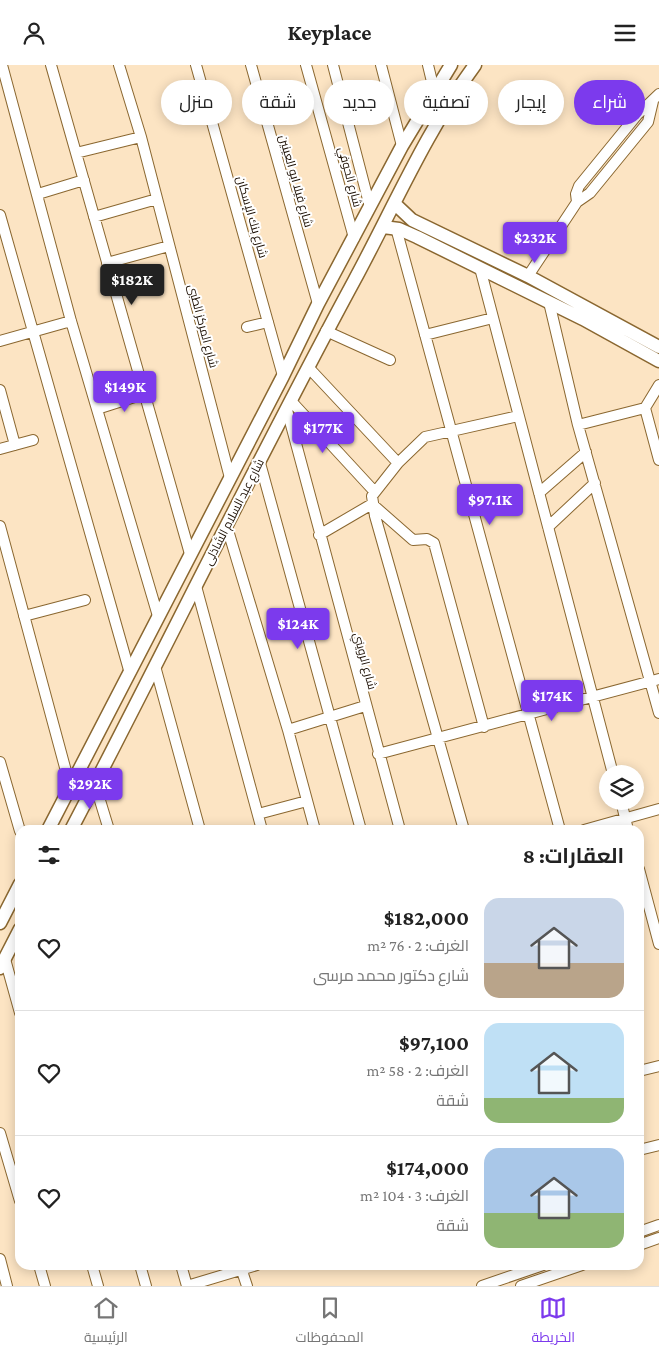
<!DOCTYPE html>
<html lang="ar">
<head>
<meta charset="utf-8">
<style>
  body { margin:0; font-family:"Crimson Pro",Cairo,serif; background:#f6f6f6; color:#222; direction:rtl; height:100vh; display:flex; flex-direction:column; font-size:19px; white-space:nowrap }
  * { box-sizing:border-box; margin:0 }
  p { font-size:16px; color:#767676 }
  .icon { flex:none; width:28px; height:28px; fill:none; stroke:currentColor; stroke-width:2; stroke-linecap:round; stroke-linejoin:round }
  .map { position:relative; flex:1; overflow:hidden; direction:ltr }
  .details { position:absolute; left:15px; top:760px; width:629px; height:445px; display:flex; flex-direction:column; background:#fff; border-radius:15px; box-shadow:0 2px 12px #0003; direction:rtl }
  .details>* { flex:none }
  .guide { position:absolute; left:15px; top:15px; width:630px; height:45px; direction:rtl; display:flex; gap:10px }
  .tools { position:absolute; left:599px; top:700px; display:grid; gap:10px }
  .tools a { display:grid; place-items:center; width:45px; height:45px; border-radius:50%; background:#fff; box-shadow:0 2px 12px #0003; font-size:25px }
  .price { position:absolute; translate:-50% -42px; padding:0 11px; border-radius:5px; background:#7c3aed; color:#fff; font-size:16px; line-height:32px; filter:drop-shadow(0 1px 2px #0008) }
  .price::after { content:''; position:absolute; left:50%; top:30px; width:15px; height:11px; margin-left:-8px; background:inherit; clip-path:polygon(0 0,100% 0,50% 100%) }
  .price.current { background:#222; color:#fff }
  ul { padding:0; list-style:none }
  li { display:flex; align-items:center; gap:15px; height:125px; padding:0 20px }
  li+li { border-top:1px solid #e0e0e0 }
  li span { display:grid; place-items:center; flex:none; width:140px; height:100px; border-radius:15px; color:#555 }
  li>.icon { margin-inline-start:auto }
  span .icon { width:60px; height:60px; fill:#fffc; stroke-width:1 }
  li b { font-size:21px }
  h2 { display:flex; justify-content:space-between; align-items:center; height:60px; padding:0 20px; font-size:21px }
  .chip { padding:0 18px; border-radius:22px; background:#fff; box-shadow:0 2px 12px #0003; font-size:18px; line-height:45px }
  .chip.current { background:#7c3aed; color:#fff }
  header { display:flex; justify-content:space-between; align-items:center; height:65px; padding:0 20px; background:#fff; font-size:22px; font-weight:700 }
  .dock { display:flex; justify-content:space-around; align-items:center; height:70px; border-top:1px solid #e0e0e0; background:#fff; font-size:14px; color:#767676 }
  .dock a { display:grid; justify-items:center; gap:2px }
  .dock .current { color:#7c3aed }
  .map>svg:first-child { display:block }
</style>
</head>
<body>
<header><svg class="icon" aria-label="menu" viewBox="0 0 24 24"><path d="M4 6h16M4 12h16M4 18h16"/></svg>Keyplace<svg class="icon" aria-label="person" viewBox="0 0 24 24"><circle cx="12" cy="8" r="4"/><path d="M4 21q1-7 8-7t8 7"/></svg></header>
<div class="map">
<svg width="659" height="1221" viewBox="0 0 659 1221">
  <rect width="100%" height="100%" fill="#fce4c3"/>
  <g fill="none" stroke-linecap="round" stroke-linejoin="round">
    <g stroke="#8a6730" stroke-width="12">
      <path id="minor" d="M2,0L71,256L158,551
        M51,0L190,489
        M119,0L141,72L230,413
        M196,0L283,311
        M251,0L318,239
        M306,0L354,173
        M333,0L370,142
        M381,0L402,81
        M428,0L434,25
        M76,88L141,72
        M38,129L84,115
        M577,137L576,129L579,121L637,50L659,29
        M0,150L129,605
        M94,152L157,134
        M396,163L560,765
        M107,198L169,181
        M480,203L613,709
        M528,211L577,137L590,128L648,57L653,36
        M549,237L578,360L659,648
        M247,262L268,257
        M326,266L390,295
        M425,270L493,253
        M0,276L71,256
        M308,302L398,398
        M0,325L15,380
        M291,336L374,426
        M645,343L659,395
        M97,344L144,329
        M287,345L400,765
        M578,360L645,343L659,320
        M0,384L33,375
        M260,398L361,765
        M539,428L586,387
        M0,461L70,721
        M227,462L288,665L315,765
        M548,462L595,418
        M319,470L372,439L413,475L427,474L434,478L484,662
        M196,521L262,765
        M24,551L85,535
        M155,601L200,765
        M288,665L365,641
        M378,689L659,614
        M0,697L20,766
        M95,719L109,765
        M621,736L628,765
        M258,749L307,736
        M464,765L375,451L372,431L398,398L425,372L518,351
        M584,765L659,744
        M639,804L659,879
        M5,894L20,948
        M639,1006L659,1001
        M0,1068L20,1136
        M639,1085L659,1080
        M639,1167L659,1160
        M639,1180L659,1173
        M0,1194L7,1221
        M39,1200L45,1221
        M92,1200L98,1221
        M140,1200L146,1221
        M181,1200L187,1221
        M240,1200L247,1221
        M187,1221L257,1200
        M482,1221L543,1200
        M521,1221L582,1200"/>
    </g>
    <g stroke="#8a6730" stroke-width="15">
      <path id="major" d="M395,139L412,155L528,211L659,282
        M383,162L399,164L417,172L583,254L659,296
        M48,765L283,311L318,239L402,81L451,0
        M71,765C166,583 256,397 354,216C393,144 426,66 475,0
        M0,858L20,819
        M0,903L20,864"/>
    </g>
    <use href="#minor" stroke="#fff" stroke-width="10"/>
    <use href="#major" stroke="#fff" stroke-width="12"/>
  </g>
  <g text-anchor="middle" stroke-width="4" stroke-linejoin="round" paint-order="stroke">
    <g font-size="12" fill="#1a0d00" stroke="#fff">
      <text transform="translate(350 112) rotate(75)" y="4">شارع الحوفي</text>
      <text transform="translate(296 116) rotate(74)" y="4">شارع فيلا ابو العينين</text>
      <text transform="translate(252 152) rotate(74)" y="4">شارع بنك الإسكان</text>
      <text transform="translate(203 261) rotate(75)" y="4">شارع المركز الطبى</text>
      <text transform="translate(234 447) rotate(-63)" y="4">شارع عبد السلام الشاذلى</text>
      <text transform="translate(365 596) rotate(75)" y="4">شارع الرويني</text>
    </g>
  </g>
</svg>
<div class="tools">
<a><svg class="icon" aria-label="layers" viewBox="0 0 24 24"><path d="M12 4l9 5-9 5-9-5zM3 14l9 5 9-5"/></svg></a>
</div>
<b class="price" style="left:535px;top:199px">$232K</b>
<b class="price current" style="left:132px;top:241px">$182K</b>
<b class="price" style="left:125px;top:348px">$149K</b>
<b class="price" style="left:323px;top:389px">$177K</b>
<b class="price" style="left:490px;top:461px">$97.1K</b>
<b class="price" style="left:298px;top:585px">$124K</b>
<b class="price" style="left:552px;top:657px">$174K</b>
<b class="price" style="left:90px;top:745px">$292K</b>
<div class="guide">
<a class="chip current">شراء</a>
<a class="chip">إيجار</a>
<a class="chip">تصفية</a>
<a class="chip">جديد</a>
<a class="chip">شقة</a>
<a class="chip">منزل</a>
</div>
<section class="details">
<h2>العقارات: 8<svg class="icon" aria-label="filters" viewBox="0 0 24 24"><path d="M4 7h16M4 17h16"/><circle cx="9" cy="7" r="2"/><circle cx="15" cy="17" r="2"/></svg></h2>
<ul>
<li><span style="background:linear-gradient(#c9d6e8 65%,#b9a48a 0)"><svg class="icon" aria-label="home" viewBox="0 0 24 24"><path d="M3 11l9-7 9 7M6 9v11h12V9"/></svg></span><div><b>$182,000</b><p>الغرف: 2 · 76 m²</p><p>شارع دكتور محمد مرسى</p></div><svg class="icon" aria-label="heart" viewBox="0 0 24 24"><path d="M12 20l-8-8c-3-5 5-10 8-4 3-6 11-1 8 4z"/></svg></li>
<li><span style="background:linear-gradient(#bfe0f5 75%,#8fb573 0)"><svg class="icon" aria-label="home" viewBox="0 0 24 24"><path d="M3 11l9-7 9 7M6 9v11h12V9"/></svg></span><div><b>$97,100</b><p>الغرف: 2 · 58 m²</p><p>شقة</p></div><svg class="icon" aria-label="heart" viewBox="0 0 24 24"><path d="M12 20l-8-8c-3-5 5-10 8-4 3-6 11-1 8 4z"/></svg></li>
<li><span style="background:linear-gradient(#a9c7e8 65%,#8fb573 0)"><svg class="icon" aria-label="home" viewBox="0 0 24 24"><path d="M3 11l9-7 9 7M6 9v11h12V9"/></svg></span><div><b>$174,000</b><p>الغرف: 3 · 104 m²</p><p>شقة</p></div><svg class="icon" aria-label="heart" viewBox="0 0 24 24"><path d="M12 20l-8-8c-3-5 5-10 8-4 3-6 11-1 8 4z"/></svg></li>
</ul>
</section>
</div>
<nav class="dock">
<a class="current"><svg class="icon" aria-label="map" viewBox="0 0 24 24"><path d="M3 6l6-2 6 2 6-2v14l-6 2-6-2-6 2zM9 4v14M15 6v14"/></svg>الخريطة</a>
<a><svg class="icon" aria-label="saved" viewBox="0 0 24 24"><path d="M7 4h10v16l-5-4-5 4z"/></svg>المحفوظات</a>
<a><svg class="icon" aria-label="home" viewBox="0 0 24 24"><path d="M3 11l9-7 9 7M6 9v11h12V9"/></svg>الرئيسية</a>
</nav>
</body>
</html>
